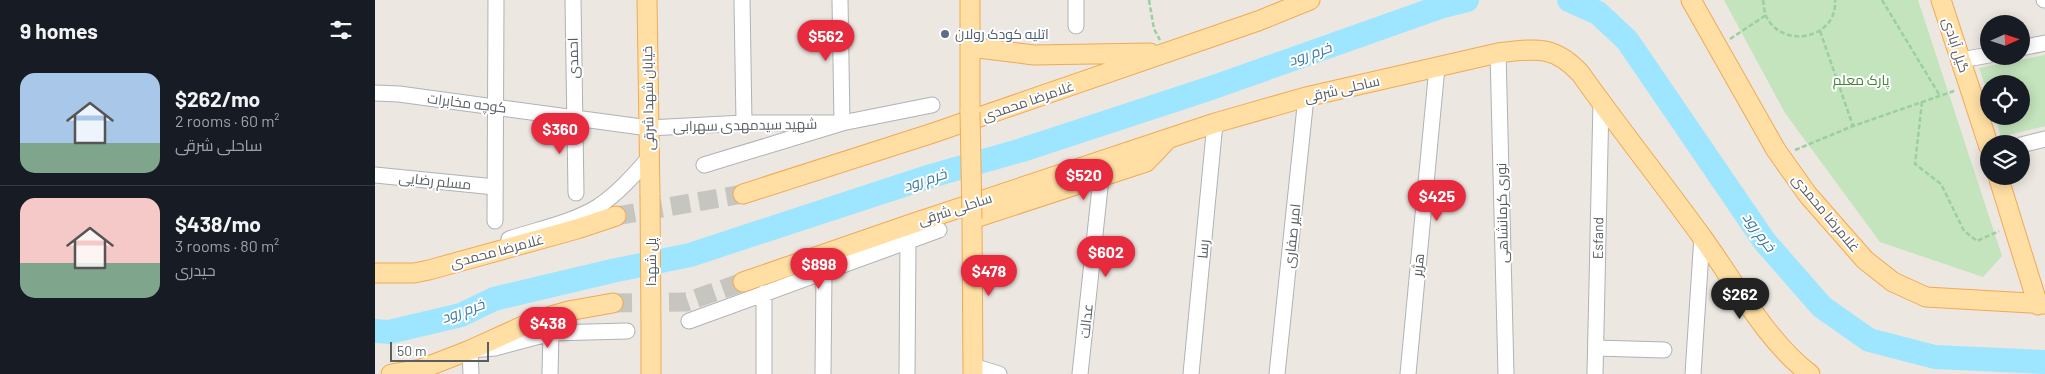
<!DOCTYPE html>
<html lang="en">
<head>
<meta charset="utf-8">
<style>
  body { margin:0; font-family:Barlow,Cairo,sans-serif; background:#242831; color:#f1f3f6; height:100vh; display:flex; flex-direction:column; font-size:19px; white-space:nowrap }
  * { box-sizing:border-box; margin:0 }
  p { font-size:16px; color:#9ea1a6 }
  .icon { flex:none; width:28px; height:28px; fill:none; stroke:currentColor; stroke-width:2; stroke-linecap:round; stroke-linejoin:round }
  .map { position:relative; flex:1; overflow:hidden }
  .panel { display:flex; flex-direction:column; background:#171b24; width:375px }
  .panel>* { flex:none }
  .needle { width:32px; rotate:87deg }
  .controls { position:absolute; left:1605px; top:15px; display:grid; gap:10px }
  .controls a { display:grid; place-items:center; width:50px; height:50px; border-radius:50%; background:#171b24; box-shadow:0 2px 12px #0003; font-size:25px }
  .scale { position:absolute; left:15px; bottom:12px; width:99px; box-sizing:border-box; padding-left:5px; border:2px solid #595e62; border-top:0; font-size:14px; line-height:18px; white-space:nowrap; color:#595e62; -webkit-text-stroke:4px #fff; paint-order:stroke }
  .price { position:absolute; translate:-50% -42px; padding:0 11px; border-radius:18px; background:#e82a3e; color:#fff; font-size:16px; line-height:32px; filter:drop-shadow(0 1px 2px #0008) }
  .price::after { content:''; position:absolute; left:50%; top:30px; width:15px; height:11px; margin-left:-8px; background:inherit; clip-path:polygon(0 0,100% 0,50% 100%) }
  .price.current { background:#222; color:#fff }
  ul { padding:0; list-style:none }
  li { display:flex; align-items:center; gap:15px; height:125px; padding:0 20px }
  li+li { border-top:1px solid #363941 }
  li span { display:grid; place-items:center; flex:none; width:140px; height:100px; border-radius:15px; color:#555 }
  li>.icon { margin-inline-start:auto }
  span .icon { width:60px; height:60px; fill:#fffc; stroke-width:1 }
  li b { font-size:21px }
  h2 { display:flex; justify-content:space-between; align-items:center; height:60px; padding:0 20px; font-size:21px }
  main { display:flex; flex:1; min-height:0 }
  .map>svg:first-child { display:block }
</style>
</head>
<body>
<main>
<section class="panel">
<h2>9 homes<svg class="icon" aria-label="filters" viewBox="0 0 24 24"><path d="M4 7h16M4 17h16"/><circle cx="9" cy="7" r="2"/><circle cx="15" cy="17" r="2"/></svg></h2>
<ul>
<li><span style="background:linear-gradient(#a9c7e8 70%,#7fa58c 0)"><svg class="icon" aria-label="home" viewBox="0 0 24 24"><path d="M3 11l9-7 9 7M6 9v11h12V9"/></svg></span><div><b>$262/mo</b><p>2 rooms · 60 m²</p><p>ساحلی شرقی</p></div></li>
<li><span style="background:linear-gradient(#f6c9c9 65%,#7fa58c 0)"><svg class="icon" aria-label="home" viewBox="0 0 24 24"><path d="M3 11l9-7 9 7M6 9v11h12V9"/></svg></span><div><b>$438/mo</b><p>3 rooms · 80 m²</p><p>حیدری</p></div></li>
</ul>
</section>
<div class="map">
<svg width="1670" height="374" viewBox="0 0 1670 374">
  <rect width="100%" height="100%" fill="#ece7e0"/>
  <path fill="#c3e4bc" d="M1349,0H1543L1627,256L1608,277L1505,242L1410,113Z
    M1670,55V126L1626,137L1620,116H1646V84H1614V97L1604,68Z"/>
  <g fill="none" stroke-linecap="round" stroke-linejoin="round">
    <path stroke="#9ee6ff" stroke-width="24" d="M1194,0L1223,13L1252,40L1390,242L1447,307L1494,340L1560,357L1670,362
      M0,331L14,332L86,315L119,299L237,271L315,255L556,176L647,150L836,88L1068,6L1092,0"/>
    <path stroke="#c7c5c0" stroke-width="19" stroke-dasharray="19 9" stroke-linecap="butt" d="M241,216L368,194
      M238,303L311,302L368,282"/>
    <g stroke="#aeb3b6" stroke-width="17">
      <path id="minor" d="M198,0L201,193
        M367,0L369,123
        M701,0V26
        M1669,0H1670
        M1646,48L1670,43
        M1123,53L1131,374
        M1586,60L1614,55
        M0,93L24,94L274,128L369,123H467L465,0
        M1646,145L1670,139
        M329,165L467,123L557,105
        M0,175L120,187
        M120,221L121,0
        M134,239C164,229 197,223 224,206C243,193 259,175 274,158
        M314,321L564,230
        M1221,348L1289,350
        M598,366L624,374
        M96,374L95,350L120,348L176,333L252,331
        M175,374L176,333
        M389,374V293
        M448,374L449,272
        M532,374L533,241
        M705,374L726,178
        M816,374L840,123
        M902,374L931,97
        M1033,374L1062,67
        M1220,374L1226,102
        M1318,374L1327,236"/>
    </g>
    <g stroke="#f1a955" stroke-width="21">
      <path id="major" d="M272,0L275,195
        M1316,0L1401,150L1433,195L1490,260L1518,282L1551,297L1670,304
        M1566,0L1614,147
        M595,47L659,55L775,53
        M595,112V0
        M1623,176L1663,305
        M368,194L558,133L883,21L935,0
        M0,273H39L54,270L202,229L241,216
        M368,282L536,224L840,123L931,97L1123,53C1159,49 1178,44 1205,73C1245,129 1287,182 1327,237C1359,281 1392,342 1435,374
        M276,329V374
        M16,374L46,369L95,350L159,321L193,311L238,303
        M598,374L597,219L771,162L792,140"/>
    </g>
    <path stroke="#9bcfa0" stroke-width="2.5" stroke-dasharray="5 2.5" stroke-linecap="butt" d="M774,0L779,29L785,40
      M1388,0C1389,5 1389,11 1391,16C1407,50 1463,39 1460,0
      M1507,0L1565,96
      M1445,31L1478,126
      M1355,39L1391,15
      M1547,102L1540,164L1566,184L1589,231L1602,241L1624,231
      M1420,150L1478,126L1579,91"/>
    <use href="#minor" stroke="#fff" stroke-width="15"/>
    <use href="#major" stroke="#ffdfa3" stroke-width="19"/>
    <g stroke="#f1a955" stroke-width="21" stroke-linecap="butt">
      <path id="major-bridge" d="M595,112L597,219
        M275,195L276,329"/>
    </g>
    <use href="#major-bridge" stroke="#ffdfa3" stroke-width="19"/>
  </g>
  <circle fill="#5c6f8a" stroke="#fff" stroke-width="2" cx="570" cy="34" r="5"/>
  <g text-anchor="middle" stroke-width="4" stroke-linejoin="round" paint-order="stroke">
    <g font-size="14" fill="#4e5e75" stroke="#fff" text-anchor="start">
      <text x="580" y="39">اتلیه کودک رولان</text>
    </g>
    <g font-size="14" fill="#595e62" stroke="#fff">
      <text transform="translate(1581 45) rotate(72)" y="5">گیل آبادی</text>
      <text transform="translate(198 58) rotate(-91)" y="5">احمدی</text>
      <text transform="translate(967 89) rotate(-13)" y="5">ساحلی شرقی</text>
      <text transform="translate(273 98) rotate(-91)" y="5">خیابان شهدا شرقی</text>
      <text transform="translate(653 101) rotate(-19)" y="5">غلامرضا محمدی</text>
      <text transform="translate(92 103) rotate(7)" y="5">کوچه مخابرات</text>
      <text transform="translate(370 125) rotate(-1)" y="5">شهید سیدمهدی سهرابی</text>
      <text transform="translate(60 181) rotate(6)" y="5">مسلم رضایی</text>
      <text transform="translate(580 209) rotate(-18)" y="5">ساحلی شرقی</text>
      <text transform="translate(1127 213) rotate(-91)" y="5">نوری کرمانشاهی</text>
      <text transform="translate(1451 213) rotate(50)" y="5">غلامرضا محمدی</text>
      <text transform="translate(917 236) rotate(-84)" y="5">امیر صفاری</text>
      <text transform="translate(1223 238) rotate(-89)" y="5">Esfand</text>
      <text transform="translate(828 249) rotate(-85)" y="5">رسا</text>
      <text transform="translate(122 251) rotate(-15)" y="5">غلامرضا محمدی</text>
      <text transform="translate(276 262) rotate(-90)" y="5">پل شهدا</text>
      <text transform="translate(1043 265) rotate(-84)" y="5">هژبر</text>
      <text transform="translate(711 321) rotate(-84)" y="5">عدالت</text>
    </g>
    <g font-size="14" fill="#3f8535" stroke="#fff">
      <text x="1486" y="85">پارک معلم</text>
    </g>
    <g font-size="15" font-style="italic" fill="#377c9f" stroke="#fff">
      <text transform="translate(935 54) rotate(-19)" y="5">خرم رود</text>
      <text transform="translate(550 180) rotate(-18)" y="5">خرم رود</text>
      <text transform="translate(1384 232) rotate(54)" y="5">خرم رود</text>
      <text transform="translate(88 311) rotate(-20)" y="5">خرم رود</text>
    </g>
  </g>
</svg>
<div class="controls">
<a><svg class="needle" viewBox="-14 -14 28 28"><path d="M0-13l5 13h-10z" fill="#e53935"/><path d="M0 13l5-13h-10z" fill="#9ea1a6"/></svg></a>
<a><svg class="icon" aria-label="locate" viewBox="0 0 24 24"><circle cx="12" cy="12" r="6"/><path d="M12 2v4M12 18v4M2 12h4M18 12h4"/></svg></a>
<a><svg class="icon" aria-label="layers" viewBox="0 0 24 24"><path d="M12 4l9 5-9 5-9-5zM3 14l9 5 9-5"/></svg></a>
</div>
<div class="scale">50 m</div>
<b class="price" style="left:451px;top:62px">$562</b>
<b class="price" style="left:185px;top:155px">$360</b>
<b class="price" style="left:709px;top:201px">$520</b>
<b class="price" style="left:1062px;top:222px">$425</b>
<b class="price" style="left:731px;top:278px">$602</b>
<b class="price" style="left:444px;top:290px">$898</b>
<b class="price" style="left:614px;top:297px">$478</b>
<b class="price current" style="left:1365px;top:320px">$262</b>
<b class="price" style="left:173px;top:349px">$438</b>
</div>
</main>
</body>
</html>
